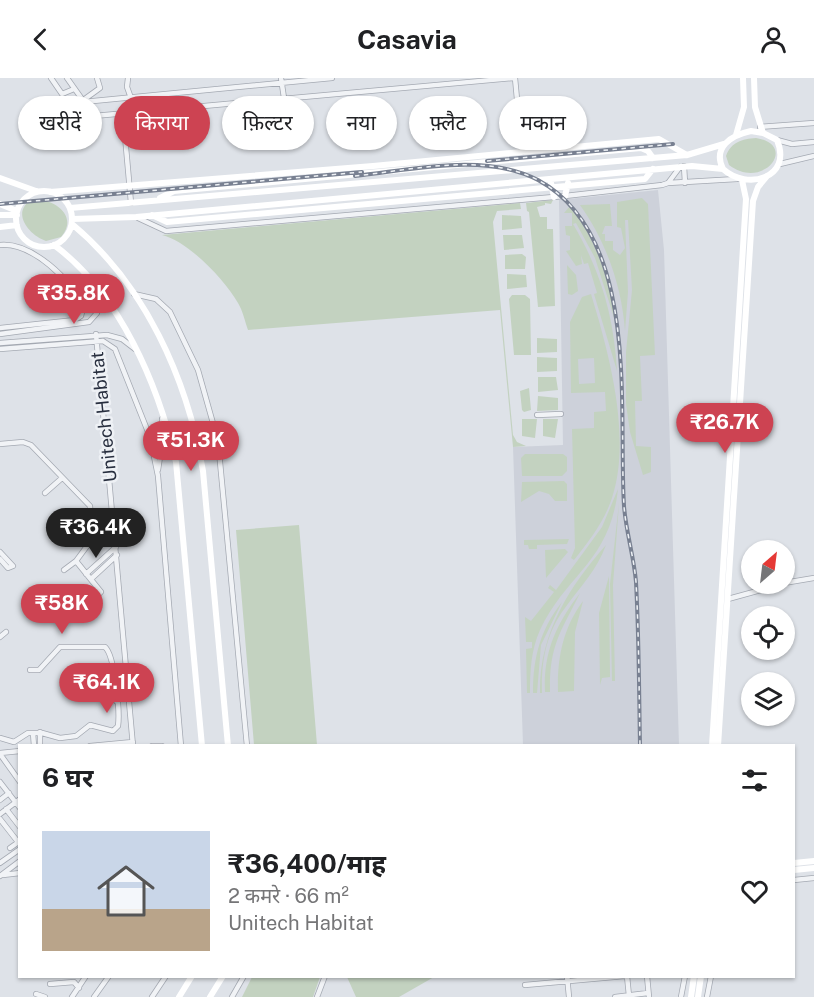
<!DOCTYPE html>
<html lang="hi">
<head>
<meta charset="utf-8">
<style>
  body { margin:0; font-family:"Public Sans","Noto Sans Devanagari",sans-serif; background:#f6f6f6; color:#202124; height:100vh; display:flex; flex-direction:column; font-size:22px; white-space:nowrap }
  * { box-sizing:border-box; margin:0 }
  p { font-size:20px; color:#757577 }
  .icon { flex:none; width:33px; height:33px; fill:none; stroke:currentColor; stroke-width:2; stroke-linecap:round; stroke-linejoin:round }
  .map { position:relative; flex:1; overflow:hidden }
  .drawer { position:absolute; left:18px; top:666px; width:777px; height:234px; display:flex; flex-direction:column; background:#fff; border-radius:0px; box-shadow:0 2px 4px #0004 }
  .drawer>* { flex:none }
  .banner { position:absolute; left:18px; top:18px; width:778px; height:54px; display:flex; gap:12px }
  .needle { width:39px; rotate:28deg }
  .tools { position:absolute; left:741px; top:462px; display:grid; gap:12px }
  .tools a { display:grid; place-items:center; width:54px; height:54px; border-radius:50%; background:#fff; box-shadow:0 2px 4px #0004; font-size:30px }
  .price { position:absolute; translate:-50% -51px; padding:0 14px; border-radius:21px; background:#cd4352; color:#fff; font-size:20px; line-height:39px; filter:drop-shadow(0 2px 3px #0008) }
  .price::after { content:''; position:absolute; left:50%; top:36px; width:18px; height:14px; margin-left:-9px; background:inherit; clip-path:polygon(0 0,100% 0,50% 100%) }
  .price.active { background:#222; color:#fff }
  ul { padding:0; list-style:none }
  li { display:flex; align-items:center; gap:18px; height:150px; padding:0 24px }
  li span { display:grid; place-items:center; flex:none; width:168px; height:120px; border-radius:0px; color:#555 }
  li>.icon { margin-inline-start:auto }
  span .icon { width:72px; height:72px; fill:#fffc; stroke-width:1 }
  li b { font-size:26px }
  h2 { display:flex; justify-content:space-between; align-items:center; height:72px; padding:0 24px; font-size:26px }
  .pill { padding:0 21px; border-radius:27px; background:#fff; box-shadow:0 2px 4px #0004; font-size:21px; line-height:54px }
  .pill.active { background:#cd4352; color:#fff }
  header { display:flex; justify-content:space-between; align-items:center; height:78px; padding:0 24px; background:#fff; font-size:27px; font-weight:700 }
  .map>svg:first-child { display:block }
</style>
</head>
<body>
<header><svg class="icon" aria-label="back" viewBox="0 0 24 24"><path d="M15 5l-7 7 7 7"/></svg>Casavia<svg class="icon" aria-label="person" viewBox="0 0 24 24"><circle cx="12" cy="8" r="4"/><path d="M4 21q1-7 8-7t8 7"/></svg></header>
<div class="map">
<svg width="814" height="919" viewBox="0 0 814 919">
  <rect width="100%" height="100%" fill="#dee2e8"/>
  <path fill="#cdd1da" d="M658,112L664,172L679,667H523L513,369L563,367L559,122Z"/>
  <path fill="#c3d2c0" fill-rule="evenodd" d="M756,60C799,67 763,113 729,87L726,78C731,64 742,61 756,60Z
    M642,120L648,126L655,277L640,278L642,323H635L636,368L651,369V394L643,397L630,354L626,326V274L632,212L628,142H625L628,214L625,253C622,209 606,163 580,127L610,126L612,148H605L602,156H605V163H613V172L620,177L625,170L621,150L617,149V124Z
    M33,121C55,121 79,138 61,159L46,163C28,157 10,133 33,121Z
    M553,122L551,126L545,125V127L537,129L540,139H547V151H553L555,228L538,229L529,134L527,133L526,125Z
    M520,125L521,131L497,133L493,144L513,357L517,364L526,368L513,369L500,232L248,252C245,244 243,233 238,225C225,202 188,163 162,157Z
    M570,128C597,161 611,208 617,249L595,180L576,145L573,146C601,193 614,239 617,293L594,216L597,215L588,185L584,186L581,177L582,186L576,188L566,173L570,172V158L566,157L565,148H572V135H564Z
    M502,137L521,138L522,150L502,152Z
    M503,157H522L524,170L504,172Z
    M522,176L526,179L525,191H505V177Z
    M567,187L576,197L578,213L572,217L568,216Z
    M507,196L526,197L527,209L507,211Z
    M591,216C609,275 632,359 612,420C604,444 589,463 574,482L571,480L575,470L572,351L594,350V334L606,333L605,314L571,315L570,244L582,219ZM594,280L595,305L579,306L578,281Z
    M512,217H525L530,221L531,277H514L509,221Z
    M537,260L557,261V274L537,275Z
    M537,279L557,280V293L537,294Z
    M538,299H556L558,312L538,314Z
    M529,310L531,332L524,334L522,332L520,313Z
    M538,318L558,320V332L537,333Z
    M522,341H537L535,360L522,358Z
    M543,341H558L555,360L543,358Z
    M525,376H563L567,379V393L562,398H522L521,380Z
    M564,403L567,406V423H555L549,416L539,413L521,424L522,404Z
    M618,411C610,484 567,495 540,552C531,572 530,593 530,615H527L526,571L532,570V564H526L525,539L531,543L554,514L548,510L550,507L556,512L602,449Z
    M619,425L613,507L615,603H612L610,506Z
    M299,447L317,667H254L236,452Z
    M569,461L567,466L537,467V471H529L528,467H524V462Z
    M606,467C597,492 580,509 565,530C546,555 541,584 542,615H540C539,556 569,509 606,467Z
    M565,471L568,474L546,500L545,472Z
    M609,498L610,599L602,600L600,607L599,535Z
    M580,515C561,554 549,567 550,614H545C543,575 556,546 580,515Z
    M583,523L575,554L574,613L558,614C557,580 563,550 583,523Z
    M562,524L541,567L537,615H533C533,580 540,552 562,524Z
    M252,899V898L320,899L313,919H242Z
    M347,899H434L399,919H356Z"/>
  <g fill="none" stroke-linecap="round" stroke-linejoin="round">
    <g stroke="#a4a9b2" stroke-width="6">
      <path id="street" d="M51,0L62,16L74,11
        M67,0L94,38L514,0
        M128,0L127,9L131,20
        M281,0L284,20
        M515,0L522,74
        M82,23L100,10L97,0
        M83,24L332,0
        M123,36L131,125
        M760,49L814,45
        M777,62L792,66L814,64
        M780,86L814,78
        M684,88L685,105
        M668,105L737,101
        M138,140L166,153L565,118L662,107L668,105L680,89
        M0,167C31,164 73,202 83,230L81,238L75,242L0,250
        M134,216L156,221L170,234L198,292L218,363L247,668
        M0,256L89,244L97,235L98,214
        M96,256L133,668
        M0,265L107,257L122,261L135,271
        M0,271L103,263L115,271L150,359L158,398L181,668
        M537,337L561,336
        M0,366L23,364L31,367L90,428L93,460L76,483L101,514L79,536
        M158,392L163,359L162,341
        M45,415L62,400
        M0,474L13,488L8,490L0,481
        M64,492L76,483
        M86,496L116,469
        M91,501L117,477
        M784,505L814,500
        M728,521L783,506
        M0,559L6,554
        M93,601L117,624
        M40,654V668
        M33,655L34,668
        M0,660L14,664L28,655H42L60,660L76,658L90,647L113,653L118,648C120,634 115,578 105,569H60L39,592H30
        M90,668L133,664
        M152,668H162
        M0,675L20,673
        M0,676L20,704
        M0,704L20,730
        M0,722L9,715
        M6,731L20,749
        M0,736L20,721
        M0,741L18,764
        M10,770L20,763
        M0,785L20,771
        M3,797L20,795
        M0,798L20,783
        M794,802L814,800
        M567,898L569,919
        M627,898L629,918
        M647,898L649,919
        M50,906L74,904L79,910
        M525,907L625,898
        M36,916L45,919
        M72,919L86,898
        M94,919L109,898
        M152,919L166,898
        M232,919L244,898
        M317,919L325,898
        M615,919L648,915
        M681,919L685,898
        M707,919L711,898"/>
    </g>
    <use href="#street" stroke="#f1f3f6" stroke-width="4.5"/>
    <path stroke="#fff" stroke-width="6" d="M754,0L755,29L763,55
      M751,53L763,55L777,62C793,100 747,113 723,91C712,69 732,57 751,53Z
      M736,57L744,29L743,0
      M0,100L36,113
      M551,105L554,119
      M16 141a28 28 0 1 1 56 0a28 28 0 1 1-56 0Z
      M50,114L373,88L659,61L687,77
      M565,118L568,105
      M160,120L174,113L641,70L648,73L653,80
      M0,126L17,133
      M70,130L687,77L724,66
      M0,137H17
      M152,137L167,144L645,101L653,91
      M72,141L136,139L692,88L723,91
      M72,146C145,207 187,300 203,393L228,668
      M0,149L17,147
      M54,167C120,216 158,306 176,384L202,668
      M712,668L746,121L742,102
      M718,668L753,123L758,109L767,98
      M794,785L814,783
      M794,792L814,790
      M179,919L192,898
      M210,919L223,898
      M691,919L694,898
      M698,919L701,898"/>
    <g stroke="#788091" stroke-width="4">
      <path id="rail" d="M487,83L673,66
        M355,98C412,92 484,74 538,102C641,158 618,330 624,428C626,454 634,479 636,504C639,559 639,613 640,668
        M0,126L362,94"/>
    </g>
    <use href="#rail" stroke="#eef1f5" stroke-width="1.5" stroke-dasharray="4.5" stroke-linecap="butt"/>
  </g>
  <g text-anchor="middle" stroke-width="5" stroke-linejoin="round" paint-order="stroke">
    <g font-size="18" fill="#282f3f" stroke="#eef1f5">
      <text transform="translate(104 339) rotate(-96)" y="6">Unitech Habitat</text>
    </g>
  </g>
</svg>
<div class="tools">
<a><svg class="needle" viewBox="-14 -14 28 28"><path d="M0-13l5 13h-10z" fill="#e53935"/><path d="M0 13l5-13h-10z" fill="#757577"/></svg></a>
<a><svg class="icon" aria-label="locate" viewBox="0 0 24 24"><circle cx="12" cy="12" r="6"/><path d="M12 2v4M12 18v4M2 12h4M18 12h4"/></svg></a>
<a><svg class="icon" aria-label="layers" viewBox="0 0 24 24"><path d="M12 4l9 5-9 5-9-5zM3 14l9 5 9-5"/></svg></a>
</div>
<b class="price" style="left:74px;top:247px">₹35.8K</b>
<b class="price" style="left:725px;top:376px">₹26.7K</b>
<b class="price" style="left:191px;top:394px">₹51.3K</b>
<b class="price active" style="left:96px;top:481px">₹36.4K</b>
<b class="price" style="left:62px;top:557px">₹58K</b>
<b class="price" style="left:107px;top:636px">₹64.1K</b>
<div class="banner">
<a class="pill">खरीदें</a>
<a class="pill active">किराया</a>
<a class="pill">फ़िल्टर</a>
<a class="pill">नया</a>
<a class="pill">फ़्लैट</a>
<a class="pill">मकान</a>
</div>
<section class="drawer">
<h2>6 घर<svg class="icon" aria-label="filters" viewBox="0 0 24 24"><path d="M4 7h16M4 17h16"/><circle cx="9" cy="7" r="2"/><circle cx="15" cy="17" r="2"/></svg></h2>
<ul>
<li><span style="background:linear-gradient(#c9d6e8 65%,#b9a48a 0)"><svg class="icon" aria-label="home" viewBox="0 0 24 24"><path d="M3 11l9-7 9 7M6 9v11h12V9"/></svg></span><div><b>₹36,400/माह</b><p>2 कमरे · 66 m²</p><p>Unitech Habitat</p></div><svg class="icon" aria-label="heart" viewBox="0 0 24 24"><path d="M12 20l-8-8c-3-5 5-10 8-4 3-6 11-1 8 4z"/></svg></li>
</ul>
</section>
</div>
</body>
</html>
